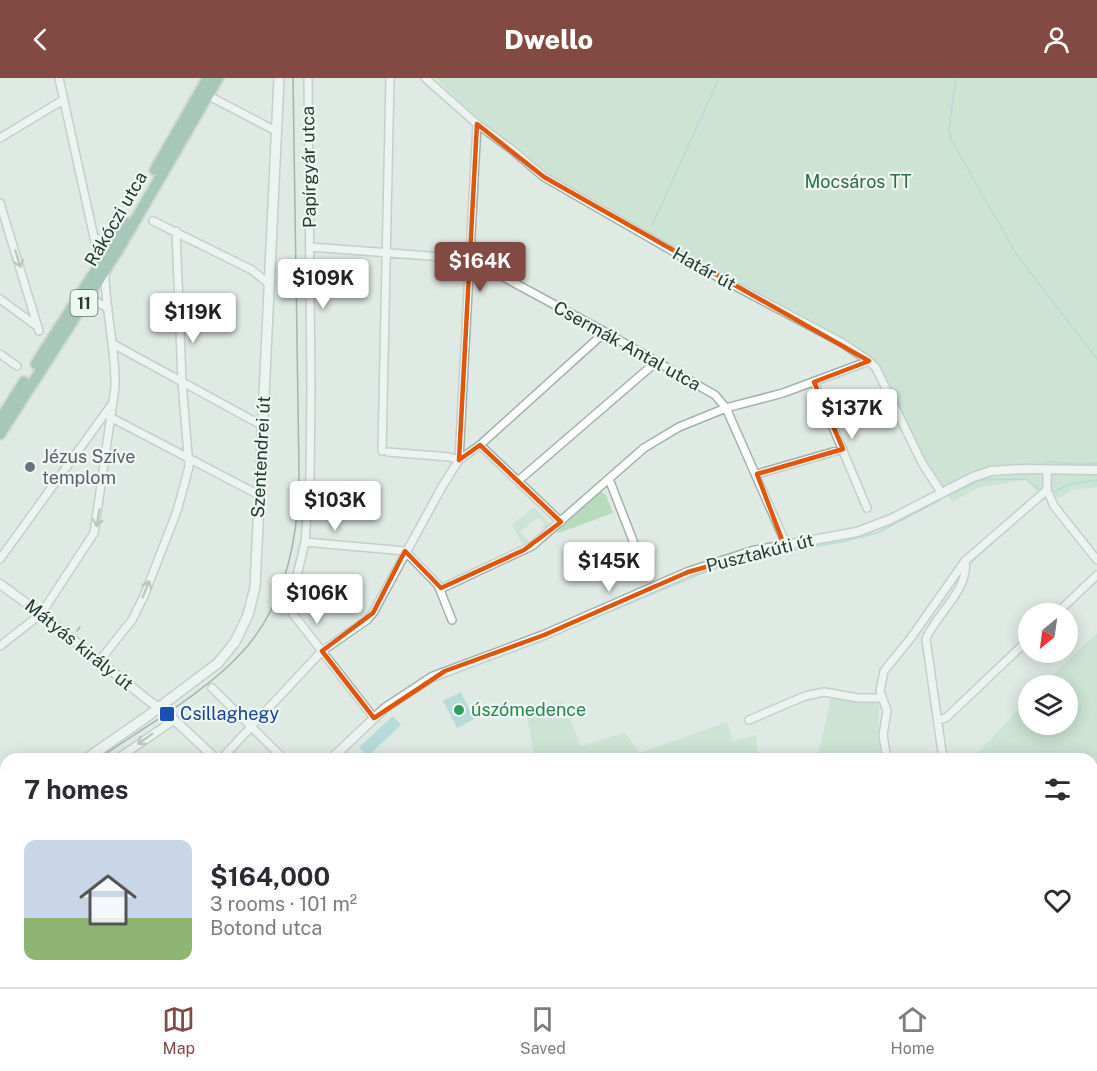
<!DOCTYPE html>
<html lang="en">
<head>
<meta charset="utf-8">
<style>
  body { margin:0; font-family:"Public Sans",sans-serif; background:#f7f7f7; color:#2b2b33; height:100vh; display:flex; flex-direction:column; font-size:22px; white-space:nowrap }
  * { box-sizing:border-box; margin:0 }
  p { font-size:20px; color:#7c7c81 }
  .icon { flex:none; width:33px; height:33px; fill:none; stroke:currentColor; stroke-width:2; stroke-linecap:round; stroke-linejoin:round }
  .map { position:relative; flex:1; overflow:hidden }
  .sheet { position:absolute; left:0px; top:675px; width:1098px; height:234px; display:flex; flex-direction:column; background:#fff; border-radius:18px 18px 0 0; box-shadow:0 3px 15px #0003 }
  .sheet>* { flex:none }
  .needle { width:39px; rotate:209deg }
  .tools { position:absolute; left:1018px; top:525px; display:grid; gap:12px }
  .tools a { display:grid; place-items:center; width:60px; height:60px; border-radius:50%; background:#fff; box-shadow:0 3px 15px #0003; font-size:30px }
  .price { position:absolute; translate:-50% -51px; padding:0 14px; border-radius:6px; background:#fff; color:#222; font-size:20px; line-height:39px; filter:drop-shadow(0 2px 3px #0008) }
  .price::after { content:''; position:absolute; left:50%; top:36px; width:18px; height:14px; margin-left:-9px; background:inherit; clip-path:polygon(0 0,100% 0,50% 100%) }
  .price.on { background:#834a44; color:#fff }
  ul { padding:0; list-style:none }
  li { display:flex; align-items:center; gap:18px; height:150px; padding:0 24px }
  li+li { border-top:2px solid #e1e1e2 }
  li span { display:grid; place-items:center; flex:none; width:168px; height:120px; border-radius:12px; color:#555 }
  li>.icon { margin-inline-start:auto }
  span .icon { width:72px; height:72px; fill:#fffc; stroke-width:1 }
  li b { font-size:26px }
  h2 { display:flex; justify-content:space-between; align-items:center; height:72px; padding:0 24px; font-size:26px }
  header { display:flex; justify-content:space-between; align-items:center; height:78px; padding:0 24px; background:#834a44; color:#fff; font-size:27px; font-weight:800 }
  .tabs { display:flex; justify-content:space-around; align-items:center; height:84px; border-top:2px solid #e1e1e2; background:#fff; font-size:16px; color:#7c7c81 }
  .tabs a { display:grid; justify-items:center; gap:3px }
  .tabs .on { color:#834a44 }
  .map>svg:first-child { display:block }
</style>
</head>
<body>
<header><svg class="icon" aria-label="back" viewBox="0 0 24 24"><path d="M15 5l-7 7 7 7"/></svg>Dwello<svg class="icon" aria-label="person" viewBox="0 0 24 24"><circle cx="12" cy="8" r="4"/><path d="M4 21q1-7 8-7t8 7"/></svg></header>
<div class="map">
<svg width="1097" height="909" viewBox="0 0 1097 909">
  <rect width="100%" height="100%" fill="#dfeae4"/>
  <path fill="#b8dbbe" d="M435,0H1097V409L1072,412L1059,420L1038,414L1026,402L980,409L952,424L933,396L910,353L879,288L864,275L842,261L544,99C509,65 470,34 435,0Z
    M351,402L365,404L363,409L365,418L348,417Z
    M601,414L606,417L613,435L559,455L555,454Z
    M534,429L551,447L545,452L542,449L545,447L538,439L520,454L529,463L523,467L512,447Z
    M1097,555V702L1092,707V681H972L1029,621V646H1068V608L1042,607Z
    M831,620L879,623L878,661L882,681H817Z
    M563,623L566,631L572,636L569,639L581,668L625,655L640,675L727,644L733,663L756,657L758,681H535L527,637Z
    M335,903H978L980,906L976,909H342Z"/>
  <path fill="#88c9ce" d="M461,614L474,641L457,650L443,623Z
    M393,638L401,647L368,678L359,669Z"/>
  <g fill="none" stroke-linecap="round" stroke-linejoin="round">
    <path stroke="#88c9ce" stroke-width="1.5" d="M956,0L949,51L951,62L1017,177L1097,281
      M652,148L719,0
      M1046,384L1080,386L1097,385
      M1055,413L1070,406L1097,402
      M949,417L980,402L1023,401L1028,402L1040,412
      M969,486L1044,419
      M599,538L722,487L747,480L841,464L877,455L940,422
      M282,909V903"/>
    <g stroke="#a2b1ab" stroke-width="10">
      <path id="minor" d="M59,0L100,187
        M308,0L311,310L310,399L305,464L290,527L293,536L374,640
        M425,0L477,46L511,71L544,99L716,198L841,264L869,283L876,290L922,385L941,414
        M207,17L276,53
        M0,60L63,22
        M0,125L39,253
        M153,143L252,192L269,206
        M94,160L105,163L116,161
        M310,169L470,181L605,254L715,317L726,330L783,459L784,467
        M0,221L38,249
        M85,227L95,223L108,230
        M113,266L263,348
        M0,276L17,288
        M814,304L867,430
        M110,339L259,417
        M480,367L561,444
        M382,373L390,0
        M388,374L449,379L459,382
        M459,382L477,46
        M1047,392V412L1054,428L1097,482
        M757,396L843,371
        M609,401L644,491
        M518,403L655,285
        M305,464L405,473
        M405,473L438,507L452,542
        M0,481L112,326
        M440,511L532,468L644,370L679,349L726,330L783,315L869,283
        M1056,536L1097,497
        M0,568L41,536L94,455L115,309C116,270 105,233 105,195
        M100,582L132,542L144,518L177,433L189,389L182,304L176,153
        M212,610L284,681
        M749,642L805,618L824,614L858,620H881
        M938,643L947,639L1029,561
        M117,681L174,642
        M221,681L322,573L367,542L373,535L443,407L459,382L480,367L605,254
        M887,681L883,657L887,633L880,613L884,593L910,561L965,483L1047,412
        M943,681L926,561C936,536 970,511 965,483
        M0,765L6,774
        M1092,767L1097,762
        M0,824L6,819
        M1092,863L1097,868
        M98,903L108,909
        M164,903L173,909
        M263,903L272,909
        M1060,903L1064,909"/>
    </g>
    <g stroke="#a2b1ab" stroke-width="11">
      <path id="tertiary" d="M0,506L41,536L149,623L166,634L216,681
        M331,681L385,630L432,599L544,557L688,494L753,473L857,454L891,441L973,399L991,393L1024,391L1097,392
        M288,903V909
        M74,909L80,903"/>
    </g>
    <g stroke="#9fb5ab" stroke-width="12">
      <path id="secondary" d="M86,681L145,640L218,585L235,564L248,537L255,509L279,0
        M0,739L6,735"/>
    </g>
    <g stroke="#bcc4c1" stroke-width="14">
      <path id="primary" d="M155,92L208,0
        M36,286L126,145
        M0,342L24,304
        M0,356L118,172L218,0"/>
    </g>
    <use href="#minor" stroke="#fff" stroke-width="7"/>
    <use href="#tertiary" stroke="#fff" stroke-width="8"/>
    <use href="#secondary" stroke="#fff" stroke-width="9"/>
    <use href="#primary" stroke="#649e8b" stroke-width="10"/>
    <path stroke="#5b756c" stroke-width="1.5" d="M77,553L80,549
      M98,681C144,649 207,614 244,572C287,524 299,456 299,393L293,0
      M0,753L6,749"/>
  </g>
  <defs><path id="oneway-shaft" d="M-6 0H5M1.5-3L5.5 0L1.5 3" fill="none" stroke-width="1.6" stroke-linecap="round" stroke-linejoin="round" transform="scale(1.5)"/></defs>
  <g stroke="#909c98">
    <use href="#oneway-shaft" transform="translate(18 181) rotate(73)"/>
    <use href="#oneway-shaft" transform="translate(98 440) rotate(99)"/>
    <use href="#oneway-shaft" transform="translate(146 511) rotate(-68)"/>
    <use href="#oneway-shaft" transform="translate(145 661) rotate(145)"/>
  </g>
  <path d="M0 0H1097V909H0ZM477,46L544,99L869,283L814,304L843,371L757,396L784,467L688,494L544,557L445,593L374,640L322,573L373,535L405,473L441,510L524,472L561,444L480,367L459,382Z" fill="#dfeae4" fill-opacity=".55" fill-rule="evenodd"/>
  <path fill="none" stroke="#de570e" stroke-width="4.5" stroke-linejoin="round" d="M477,46L544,99L869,283L814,304L843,371L757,396L784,467L688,494L544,557L445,593L374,640L322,573L373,535L405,473L441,510L524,472L561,444L480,367L459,382Z"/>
  <circle fill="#6b7280" stroke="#eff7f2" stroke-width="2" cx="30" cy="389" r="6"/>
  <circle fill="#2e9e5b" stroke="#eff7f2" stroke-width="2" cx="459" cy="632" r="6"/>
  <rect fill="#1a4fb4" stroke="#eff7f2" stroke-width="2" x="159" y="628" width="16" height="16" rx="3"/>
  <g text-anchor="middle" stroke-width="4.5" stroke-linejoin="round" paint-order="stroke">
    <rect fill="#eff7f2" stroke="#5f726b" stroke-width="1.5" x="70.5" y="212" width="27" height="26" rx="4.5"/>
    <g font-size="16" font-weight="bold" fill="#213931">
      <text x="84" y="231">11</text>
    </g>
    <g font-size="18" fill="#213931" stroke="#eff7f2">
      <text transform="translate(309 89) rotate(-91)" y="6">Papírgyár utca</text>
      <text transform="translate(116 141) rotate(-60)" y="6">Rákóczi utca</text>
      <text transform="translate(704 191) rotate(29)" y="6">Határ út</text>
      <text transform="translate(627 268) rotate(29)" y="6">Csermák Antal utca</text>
      <text transform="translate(261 379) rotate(-87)" y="6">Szentendrei út</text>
      <text transform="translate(760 475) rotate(-14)" y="6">Pusztakúti út</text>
      <text transform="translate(79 567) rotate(39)" y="6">Mátyás király út</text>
    </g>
    <g font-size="18" fill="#2c6f40" stroke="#eff7f2">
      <text x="858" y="110">Mocsáros TT</text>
    </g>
    <g font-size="18" fill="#5b616d" stroke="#eff7f2" text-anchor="start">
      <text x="42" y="385">Jézus Szíve<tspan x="42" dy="21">templom</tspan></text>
    </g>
    <g font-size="18" fill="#27864d" stroke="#eff7f2" text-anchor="start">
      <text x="471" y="638">úszómedence</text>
    </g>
    <g font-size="18" fill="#164399" stroke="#eff7f2" text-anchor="start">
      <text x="180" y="642">Csillaghegy</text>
    </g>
  </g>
</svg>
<div class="tools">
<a><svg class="needle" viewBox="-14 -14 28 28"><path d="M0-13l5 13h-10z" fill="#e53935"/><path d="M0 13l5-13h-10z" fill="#7c7c81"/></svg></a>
<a><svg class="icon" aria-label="layers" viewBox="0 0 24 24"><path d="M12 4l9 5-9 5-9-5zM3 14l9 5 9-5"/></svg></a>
</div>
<b class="price on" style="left:480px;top:215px">$164K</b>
<b class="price" style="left:323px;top:232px">$109K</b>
<b class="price" style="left:193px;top:266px">$119K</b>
<b class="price" style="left:852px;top:362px">$137K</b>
<b class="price" style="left:335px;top:454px">$103K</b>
<b class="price" style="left:609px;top:515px">$145K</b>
<b class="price" style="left:317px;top:547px">$106K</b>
<section class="sheet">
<h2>7 homes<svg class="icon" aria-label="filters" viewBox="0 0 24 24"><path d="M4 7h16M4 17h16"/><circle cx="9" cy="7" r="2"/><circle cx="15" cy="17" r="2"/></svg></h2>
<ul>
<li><span style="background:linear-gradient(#c9d6e8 65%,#8fb573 0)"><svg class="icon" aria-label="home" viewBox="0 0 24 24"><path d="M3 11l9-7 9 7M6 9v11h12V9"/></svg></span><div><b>$164,000</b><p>3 rooms · 101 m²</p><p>Botond utca</p></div><svg class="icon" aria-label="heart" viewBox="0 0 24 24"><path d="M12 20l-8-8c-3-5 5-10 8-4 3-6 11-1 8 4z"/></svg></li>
</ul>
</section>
</div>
<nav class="tabs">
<a class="on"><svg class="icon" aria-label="map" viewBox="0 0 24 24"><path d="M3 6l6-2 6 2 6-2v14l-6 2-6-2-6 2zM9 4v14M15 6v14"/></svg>Map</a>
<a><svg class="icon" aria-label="saved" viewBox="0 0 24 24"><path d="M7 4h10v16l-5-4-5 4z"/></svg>Saved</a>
<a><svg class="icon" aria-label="home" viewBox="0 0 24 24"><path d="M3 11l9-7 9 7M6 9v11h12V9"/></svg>Home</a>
</nav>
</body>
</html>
